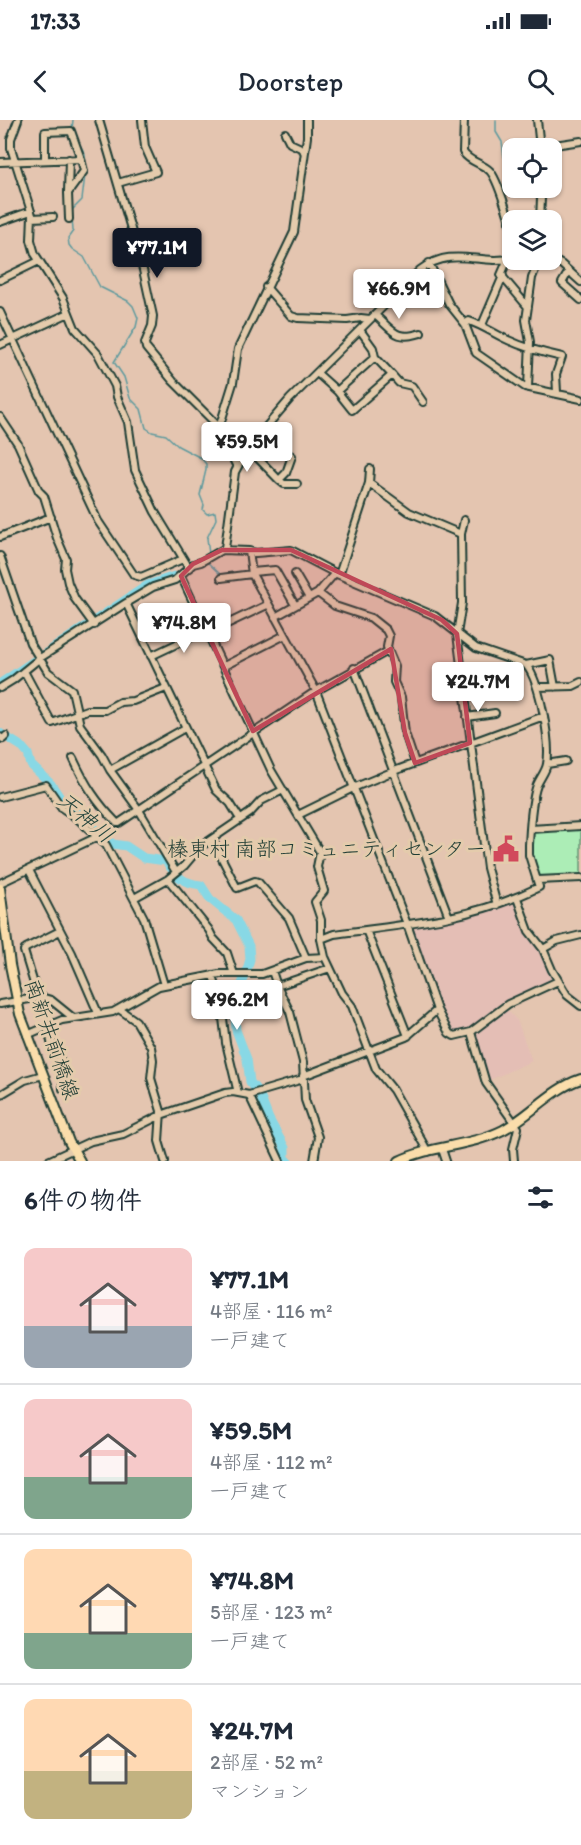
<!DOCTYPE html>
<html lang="ja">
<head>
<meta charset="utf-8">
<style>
  body { margin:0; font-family:Itim,"Klee One",sans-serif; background:#f2f2f3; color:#1f2937; height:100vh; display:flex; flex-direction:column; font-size:22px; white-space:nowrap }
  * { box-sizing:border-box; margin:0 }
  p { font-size:20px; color:#747a83 }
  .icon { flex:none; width:33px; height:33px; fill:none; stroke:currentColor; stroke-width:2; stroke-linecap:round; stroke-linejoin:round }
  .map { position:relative; height:1041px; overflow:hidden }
  .side { display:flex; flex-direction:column; background:#fff; flex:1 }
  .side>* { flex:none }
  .controls { position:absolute; left:502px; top:18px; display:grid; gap:12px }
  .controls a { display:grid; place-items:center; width:60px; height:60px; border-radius:12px; background:#fff; box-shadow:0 2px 4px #0004; font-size:30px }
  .price { position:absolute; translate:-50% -51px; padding:0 14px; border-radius:6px; background:#fff; color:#222; font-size:20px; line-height:39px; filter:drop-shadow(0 2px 3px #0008) }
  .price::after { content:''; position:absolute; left:50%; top:36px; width:18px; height:14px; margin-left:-9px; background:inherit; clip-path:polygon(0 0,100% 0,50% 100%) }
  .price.current { background:#111827; color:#fff }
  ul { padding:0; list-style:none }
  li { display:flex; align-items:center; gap:18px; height:150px; padding:0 24px }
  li+li { border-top:2px solid #e0e1e3 }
  li span { display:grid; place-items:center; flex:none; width:168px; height:120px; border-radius:12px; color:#555 }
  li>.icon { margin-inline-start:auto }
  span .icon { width:72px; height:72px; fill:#fffc; stroke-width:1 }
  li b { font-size:26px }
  h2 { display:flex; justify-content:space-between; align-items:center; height:72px; padding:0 24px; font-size:26px }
  .status { display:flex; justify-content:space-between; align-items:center; height:42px; padding:0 30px; background:#fff; direction:ltr }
  .status svg { height:16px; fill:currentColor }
  header { display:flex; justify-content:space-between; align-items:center; height:78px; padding:0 24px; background:#fff; font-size:27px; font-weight:600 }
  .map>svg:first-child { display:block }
</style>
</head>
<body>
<div class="status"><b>17:33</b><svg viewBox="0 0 49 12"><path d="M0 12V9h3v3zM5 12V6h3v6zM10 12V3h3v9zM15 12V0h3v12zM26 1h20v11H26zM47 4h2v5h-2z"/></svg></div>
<header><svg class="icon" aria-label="back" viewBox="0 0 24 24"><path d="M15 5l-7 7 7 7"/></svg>Doorstep<svg class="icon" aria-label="search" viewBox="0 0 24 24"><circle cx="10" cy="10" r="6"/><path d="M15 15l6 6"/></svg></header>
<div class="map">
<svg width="581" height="1041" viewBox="0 0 581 1041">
  <rect width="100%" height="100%" fill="#e4c5b0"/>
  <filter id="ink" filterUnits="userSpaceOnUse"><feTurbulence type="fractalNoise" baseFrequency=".0167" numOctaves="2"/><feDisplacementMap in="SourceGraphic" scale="12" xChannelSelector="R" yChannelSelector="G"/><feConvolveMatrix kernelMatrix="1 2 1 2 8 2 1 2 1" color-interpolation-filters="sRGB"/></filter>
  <g filter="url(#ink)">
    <path fill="#e4beb5" d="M512,783L517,784L554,862L506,882L471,908L458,913L451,911L442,895L411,809L413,806L446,801Z
      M502,890H507L517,900L532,941L487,961L474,913Z"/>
    <path fill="#acedb6" stroke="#669575" stroke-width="1.5" d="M581,708V756L542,758C530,746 531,726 533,711Z"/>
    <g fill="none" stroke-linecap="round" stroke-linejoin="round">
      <path stroke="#5e9a9e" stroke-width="1.5" d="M496,0V12L502,22L504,37L513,35
        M72,9L73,0
        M77,19L85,34L86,48
        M542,68L544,75L545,100
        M71,91L82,80L85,55
        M72,96L73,111L68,118L69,125L72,129L84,137L100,167L128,181L133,186L138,198L136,207L114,242L124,257L130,278L141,289L146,308L152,312L166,315L178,326L201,338L206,344V350L200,375L204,385L203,390L207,394L215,392L216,399L207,418L209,434
        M531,212L529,200L535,161L542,140
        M206,441L220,454L249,452
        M256,455L277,493"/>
      <path stroke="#88d8e5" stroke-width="5" d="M0,561L147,463L174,454"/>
      <path stroke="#88d8e5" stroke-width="9" d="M0,613L21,626L28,634L31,645L51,664L65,685L78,693L113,724L126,726L144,738L166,741C175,756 183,763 201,765L210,779L236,800L249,826L250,839L246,854L234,883L236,910L247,939L250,962L259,973L269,999L285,1028V1038L288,1041"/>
      <g stroke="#1f3d34" stroke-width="10">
        <path id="minor" d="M18,0L11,19V28L29,85L32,95L31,120L35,134L63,178L75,208L98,234L115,266L117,277L128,302L135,350L155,392L189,448
          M99,0L143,150L153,196L152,206L145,223L146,228L173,261L220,308
          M464,0L463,32C469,42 482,43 490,51C498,60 510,100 513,114
          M537,0L540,28
          M285,13L290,23L303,29L304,32
          M541,27L581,21
          M45,40V12L71,11L81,39
          M0,42L81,39L84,51L68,73L69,99
          M118,63L156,52L145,27L142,0
          M538,68L541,78L540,100
          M68,72L69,39
          M32,98L53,97
          M0,102L31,91
          M508,139L501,155L528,187
          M552,139L561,144L581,162
          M429,143L449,184L465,204L476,233L525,267L581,279
          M569,151L562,163L581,180
          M0,160L39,141
          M370,164L404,166
          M266,167L291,196L298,198L347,200L361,198L370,199
          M0,192L98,401L134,455L141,457L183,439
          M375,195C394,211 395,221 421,213
          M465,204L469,201C484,206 494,214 508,220C525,228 544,233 562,237L556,254L557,272
          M482,205L503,156
          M0,225L69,193
          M317,253L337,271L375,237L373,228L360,210
          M392,255L399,263L412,266L423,282
          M528,267L530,222L526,200L532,158L539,140
          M337,271L352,290L392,255L375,237
          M0,297L18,324L39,371L44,376L57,418L66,439L65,449L68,463L75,479L94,505
          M260,314L273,325L292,336L286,353L279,360
          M248,328L279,360L284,364H297
          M237,347L221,315L220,305L233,263L238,229L294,112L307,17V0
          M369,363L409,392L461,414
          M464,400L461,414L462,483L457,514L487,748L497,785
          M0,417L51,397
          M222,430L249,431L256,433L291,430L339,455L435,496L476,528L526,545C540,561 551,623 547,644C546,651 540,658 537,665C531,681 530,708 529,725V735L539,767C475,799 404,805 334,814L321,819
          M249,431L252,454L316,571L407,804L437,890L449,913L454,916L471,912L508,884L558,861
          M0,436L30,523L48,552L72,570L80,605L102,635L110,650
          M252,452L275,450L295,485
          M295,454L309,478
          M339,455L369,363L370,349
          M181,456L271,650L320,732L317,747L324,771L315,782L321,800V819L325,837L342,873L352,886L376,949L393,970L428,1032
          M221,458L252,454
          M318,473L335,486L371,498L386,510L389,516L387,527L395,546L394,562L401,577L405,613L415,643
          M126,483L216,670L230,683L240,699
          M275,497L318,473L335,453
          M208,513L267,485
          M151,536L206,510
          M526,545L550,540L555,567
          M224,546L285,515
          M354,548L449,797
          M24,551L52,603L87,590H105L120,582L133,581L166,568
          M537,567L573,566L581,562
          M0,568L13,560L40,538L126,483L153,467L175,460L193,444L201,442L225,428L235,352L248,328L290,279L420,150C454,125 479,146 513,138
          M464,575L509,569
          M467,597L495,593
          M0,617L3,619L6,616
          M73,638C85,664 96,682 117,703H119L316,571L388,531
          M547,644L566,641
          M0,677L46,665L62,688L78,699L106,725L144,798L164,865
          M298,695L353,668L394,651L544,596
          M530,709L581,706
          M212,719L237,768L255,761L258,762L289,798L306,838
          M29,750L72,833L98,893
          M176,752L139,690L110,650L185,608
          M168,759L209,810L213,818L227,833L234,854
          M538,760L581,758
          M0,763L97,717
          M134,778L168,759L184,746L200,727L250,693L261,681L283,670
          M517,778L529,811L543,829L557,821L581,815
          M366,810L408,916
          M543,829L552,850L567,875L581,886
          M272,851L277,866L290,892L303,942L305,980L318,1017L314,1041
          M213,855L222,890L226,923L238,973
          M277,866L330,848
          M38,877L24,831L26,828L60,811
          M0,884L41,877L51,880L72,897
          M119,889L136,901L151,927L153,940L151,958L161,991L159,1021L165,1041
          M48,906L51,922L63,945V969
          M471,912L486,963L518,1008L513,1029L514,1041
          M27,915L62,900L113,892L159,866L219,854H262L306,838L325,837
          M303,956L406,917L437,890
          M0,975L25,960L43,955
          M249,975L280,1041
          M442,1029L446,1041
          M48,1041L91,1021L123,1014L161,995L225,973L233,972L249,975L303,959"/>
      </g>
      <g stroke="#1f3d34" stroke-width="12">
        <path id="major" d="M0,768L10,845L20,894L69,1022L80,1041
          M399,1041C432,1025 469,1027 503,1010C531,995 551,969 581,959"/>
      </g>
      <use href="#minor" stroke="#e4cbac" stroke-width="6"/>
      <use href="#major" stroke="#faddab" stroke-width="8"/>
    </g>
  </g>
  <path fill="#bf4857" fill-opacity="0.2" stroke="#bf4857" stroke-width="4.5" stroke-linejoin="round" d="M222,430H291L442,500L457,514L470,623L415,643L405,613L391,529L253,611L181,456L193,444Z"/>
  <defs>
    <g id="civic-bare" transform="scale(2.07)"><path d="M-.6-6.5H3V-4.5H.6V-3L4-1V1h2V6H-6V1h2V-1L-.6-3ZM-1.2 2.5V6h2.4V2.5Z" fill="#d1495b" stroke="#e4cbac" stroke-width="2.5" paint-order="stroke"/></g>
  </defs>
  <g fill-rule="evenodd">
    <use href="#civic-bare" x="506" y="729"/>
  </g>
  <g text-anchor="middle" stroke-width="6" stroke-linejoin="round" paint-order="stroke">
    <g font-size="21" fill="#1f3d34" stroke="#e4cbac" text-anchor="end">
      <text x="486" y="736">榛東村 南部コミュニティセンター</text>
    </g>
    <g font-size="21" fill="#1f3d34" stroke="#e4cbac">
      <text transform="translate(52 919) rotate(71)" y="7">南新井前橋線</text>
    </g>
    <g font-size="22" font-style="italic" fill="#24453d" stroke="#e4cbac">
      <text transform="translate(86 697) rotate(40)" y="8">天神川</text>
    </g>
  </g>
</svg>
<div class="controls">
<a><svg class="icon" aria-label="locate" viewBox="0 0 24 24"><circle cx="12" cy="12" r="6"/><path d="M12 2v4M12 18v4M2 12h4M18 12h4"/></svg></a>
<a><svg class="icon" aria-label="layers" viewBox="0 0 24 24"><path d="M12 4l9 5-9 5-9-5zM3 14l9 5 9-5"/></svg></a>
</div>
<b class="price current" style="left:157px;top:159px">¥77.1M</b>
<b class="price" style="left:399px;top:200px">¥66.9M</b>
<b class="price" style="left:247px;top:353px">¥59.5M</b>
<b class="price" style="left:184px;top:534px">¥74.8M</b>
<b class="price" style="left:478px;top:593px">¥24.7M</b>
<b class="price" style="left:237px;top:911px">¥96.2M</b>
</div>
<section class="side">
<h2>6件の物件<svg class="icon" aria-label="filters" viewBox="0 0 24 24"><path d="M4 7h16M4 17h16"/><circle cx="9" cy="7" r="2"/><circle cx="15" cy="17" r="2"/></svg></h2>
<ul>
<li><span style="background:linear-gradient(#f6c9c9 65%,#9aa5b1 0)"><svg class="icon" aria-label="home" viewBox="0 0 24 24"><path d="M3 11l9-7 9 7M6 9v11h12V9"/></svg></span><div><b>¥77.1M</b><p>4部屋 · 116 m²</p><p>一戸建て</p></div></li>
<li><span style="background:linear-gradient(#f6c9c9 65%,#7fa58c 0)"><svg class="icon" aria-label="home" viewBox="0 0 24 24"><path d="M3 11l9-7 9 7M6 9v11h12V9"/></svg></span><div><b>¥59.5M</b><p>4部屋 · 112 m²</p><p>一戸建て</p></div></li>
<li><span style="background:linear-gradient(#ffd9b3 70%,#7fa58c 0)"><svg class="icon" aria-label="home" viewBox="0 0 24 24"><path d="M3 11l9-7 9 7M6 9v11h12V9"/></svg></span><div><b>¥74.8M</b><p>5部屋 · 123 m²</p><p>一戸建て</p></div></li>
<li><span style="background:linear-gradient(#ffd9b3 60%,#c2b280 0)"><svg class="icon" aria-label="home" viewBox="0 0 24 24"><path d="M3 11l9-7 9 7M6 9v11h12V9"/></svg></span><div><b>¥24.7M</b><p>2部屋 · 52 m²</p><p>マンション</p></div></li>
</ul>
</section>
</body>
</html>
